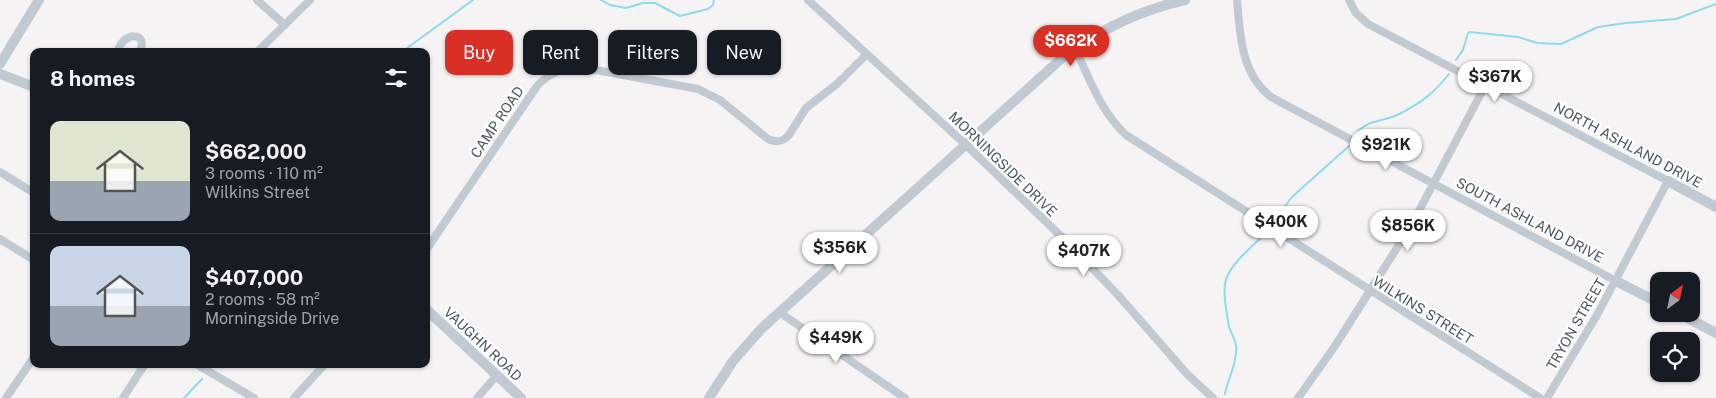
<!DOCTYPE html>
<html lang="en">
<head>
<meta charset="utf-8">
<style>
  body { margin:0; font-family:"Public Sans",sans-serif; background:#20242c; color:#f1f3f6; height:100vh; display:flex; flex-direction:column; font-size:19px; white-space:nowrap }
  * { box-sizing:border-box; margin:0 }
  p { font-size:16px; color:#9ea1a6 }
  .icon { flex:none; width:28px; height:28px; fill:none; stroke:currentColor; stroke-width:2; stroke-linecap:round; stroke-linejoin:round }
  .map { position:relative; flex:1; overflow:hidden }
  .panel { position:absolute; left:30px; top:48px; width:400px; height:320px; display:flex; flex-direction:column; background:#171b24; border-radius:10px; box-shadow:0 1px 4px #0004 }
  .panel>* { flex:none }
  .banner { position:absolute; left:445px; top:30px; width:475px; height:45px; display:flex; gap:10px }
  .needle { width:32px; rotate:33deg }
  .buttons { position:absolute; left:1650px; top:272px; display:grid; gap:10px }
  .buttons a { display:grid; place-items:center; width:50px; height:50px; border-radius:10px; background:#171b24; box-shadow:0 1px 4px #0004; font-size:25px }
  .price { position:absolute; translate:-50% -42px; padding:0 11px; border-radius:18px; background:#fff; color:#222; font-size:16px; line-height:32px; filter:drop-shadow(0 1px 2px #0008) }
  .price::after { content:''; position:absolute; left:50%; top:30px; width:15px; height:11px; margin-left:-8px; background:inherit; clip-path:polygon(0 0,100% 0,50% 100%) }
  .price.active { background:#d93025; color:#fff }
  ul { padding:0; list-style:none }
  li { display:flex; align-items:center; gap:15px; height:125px; padding:0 20px }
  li+li { border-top:1px solid #363941 }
  li span { display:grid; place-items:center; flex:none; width:140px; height:100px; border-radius:10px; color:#555 }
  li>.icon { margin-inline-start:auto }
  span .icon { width:60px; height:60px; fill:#fffc; stroke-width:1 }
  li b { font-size:21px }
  h2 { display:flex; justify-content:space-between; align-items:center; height:60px; padding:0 20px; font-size:21px }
  .tag { padding:0 18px; border-radius:10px; background:#171b24; box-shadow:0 1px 4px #0004; font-size:18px; line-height:45px }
  .tag.active { background:#d93025; color:#fff }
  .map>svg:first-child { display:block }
</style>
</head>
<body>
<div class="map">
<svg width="1716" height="398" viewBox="0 0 1716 398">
  <rect width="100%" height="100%" fill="#f5f3f3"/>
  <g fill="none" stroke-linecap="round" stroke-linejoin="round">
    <path stroke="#90daee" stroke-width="2" d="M601,0L610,5L626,8L643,3H655L680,16L708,9L713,5L714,0
      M403,51L473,0
      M1456,60L1463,50L1468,33L1470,32L1518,37L1537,43L1561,44L1598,27L1626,23L1676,19L1716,4
      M1356,134C1366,120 1382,122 1397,115C1420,104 1433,94 1449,74
      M1275,219L1292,197L1349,146
      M1225,394C1228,379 1238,360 1236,345C1235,339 1231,333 1229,327C1227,313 1223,298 1225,284C1227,266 1253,246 1266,233
      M184,398L202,379"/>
    <path stroke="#c1cad2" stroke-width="8" d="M257,0L285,25
      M808,0L965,144L1064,239L1118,295L1187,374L1213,398
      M1237,0C1240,35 1241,74 1271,97L1616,281
      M1349,0L1356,13L1368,24L1668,181L1597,315L1547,398
      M1075,48C1089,78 1101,112 1126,135L1540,398
      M118,51C123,31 149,32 140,51
      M258,51L310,0
      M0,172L34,193
      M0,239L34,260
      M426,250L537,86C549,73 562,67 580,67L698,89L720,100L768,139C777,143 783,142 789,135L806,108L838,83L867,54
      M779,312L905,398
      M196,364L254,398
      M6,398L34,357
      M123,398L145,364
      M294,398L325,364
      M477,398L497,375
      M1298,398L1335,346L1412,224L1485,86"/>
    <path stroke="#c1cad2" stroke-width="10" d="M0,64L39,0
      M0,74L34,87
      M1668,181L1716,207
      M1616,281L1659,303
      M426,309L521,398
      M1680,314L1716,333
      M709,398L733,361L761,329L1062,58C1099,30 1140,10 1185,0"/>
  </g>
  <g text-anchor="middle" stroke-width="4.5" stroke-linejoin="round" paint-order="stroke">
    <g font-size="14" fill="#4a5661" stroke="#fff">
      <text transform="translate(497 122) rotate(-56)" y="5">CAMP ROAD</text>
      <text transform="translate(1628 145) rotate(28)" y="5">NORTH ASHLAND DRIVE</text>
      <text transform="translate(1003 164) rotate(44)" y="5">MORNINGSIDE DRIVE</text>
      <text transform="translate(1530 220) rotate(28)" y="5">SOUTH ASHLAND DRIVE</text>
      <text transform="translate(1423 310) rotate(32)" y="5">WILKINS STREET</text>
      <text transform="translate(1576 324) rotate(-60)" y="5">TRYON STREET</text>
      <text transform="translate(483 344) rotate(43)" y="5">VAUGHN ROAD</text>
    </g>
  </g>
</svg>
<div class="buttons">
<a><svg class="needle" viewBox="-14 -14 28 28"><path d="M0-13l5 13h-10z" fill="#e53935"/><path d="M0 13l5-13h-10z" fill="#9ea1a6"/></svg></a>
<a><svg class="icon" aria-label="locate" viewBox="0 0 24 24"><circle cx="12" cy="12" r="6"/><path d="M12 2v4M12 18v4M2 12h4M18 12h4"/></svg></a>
</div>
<b class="price active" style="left:1071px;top:67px">$662K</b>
<b class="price" style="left:1495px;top:103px">$367K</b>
<b class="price" style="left:1386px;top:171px">$921K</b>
<b class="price" style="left:1281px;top:248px">$400K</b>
<b class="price" style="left:1408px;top:252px">$856K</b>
<b class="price" style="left:840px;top:274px">$356K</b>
<b class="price" style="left:1084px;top:277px">$407K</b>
<b class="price" style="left:836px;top:364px">$449K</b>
<div class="banner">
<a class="tag active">Buy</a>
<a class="tag">Rent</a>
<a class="tag">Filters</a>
<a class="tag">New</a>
</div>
<section class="panel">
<h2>8 homes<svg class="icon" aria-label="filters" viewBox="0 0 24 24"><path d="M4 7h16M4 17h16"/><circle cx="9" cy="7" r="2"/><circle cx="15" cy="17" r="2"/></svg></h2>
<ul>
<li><span style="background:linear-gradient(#dfe7d0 60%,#9aa5b1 0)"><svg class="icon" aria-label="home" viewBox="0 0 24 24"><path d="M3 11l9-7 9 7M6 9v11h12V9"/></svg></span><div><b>$662,000</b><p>3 rooms · 110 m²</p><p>Wilkins Street</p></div></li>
<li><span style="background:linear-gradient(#c9d6e8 60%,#9aa5b1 0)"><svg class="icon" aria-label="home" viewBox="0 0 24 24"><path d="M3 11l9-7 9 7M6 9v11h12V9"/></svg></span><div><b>$407,000</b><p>2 rooms · 58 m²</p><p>Morningside Drive</p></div></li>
</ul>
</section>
</div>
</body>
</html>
